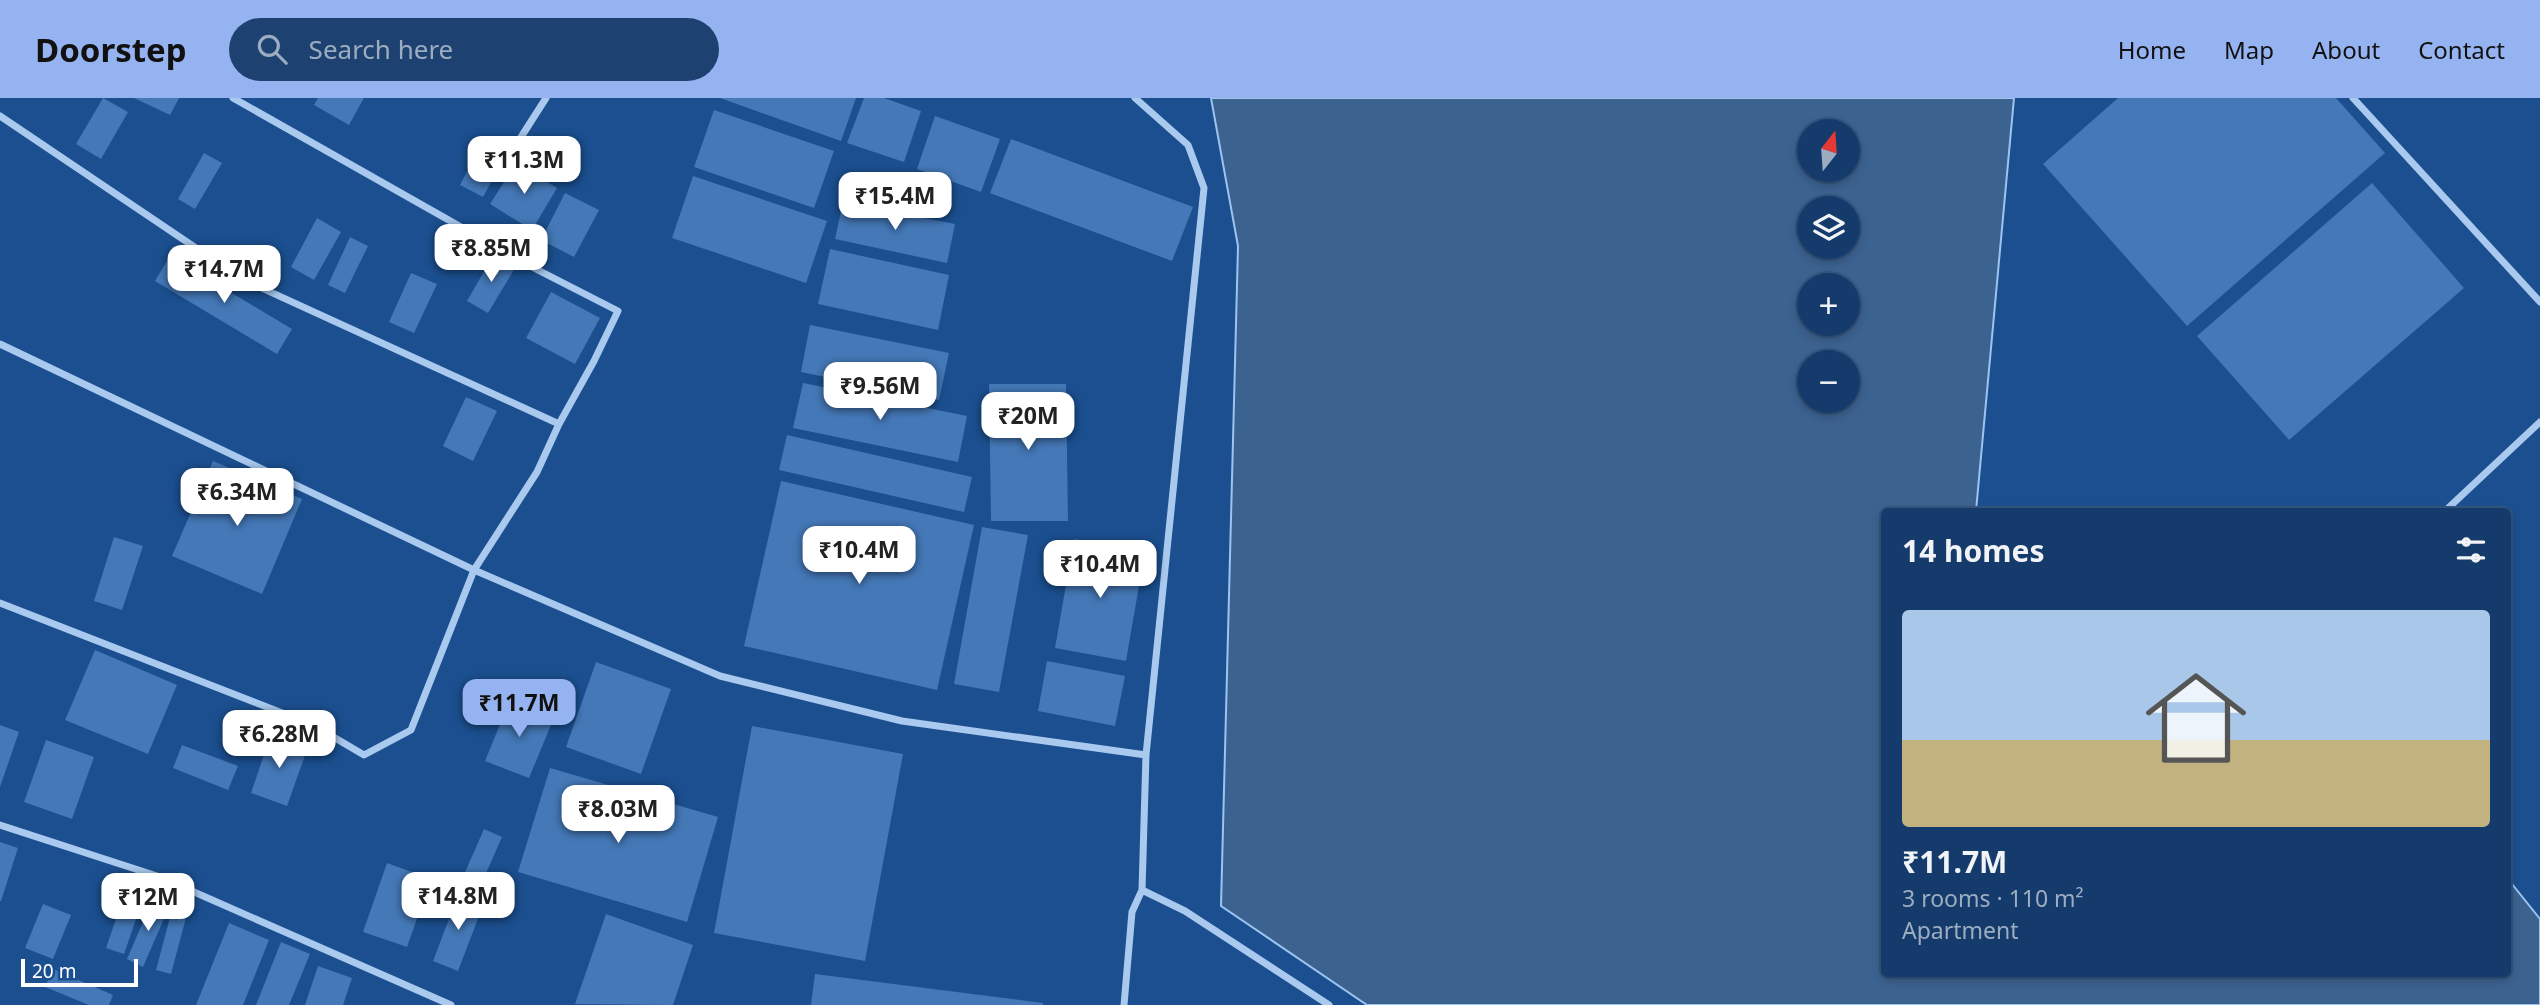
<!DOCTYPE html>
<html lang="en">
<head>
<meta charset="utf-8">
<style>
  body { margin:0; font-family:"Noto Sans",sans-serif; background:#1d4271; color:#f1f3f6; height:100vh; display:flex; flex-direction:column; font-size:26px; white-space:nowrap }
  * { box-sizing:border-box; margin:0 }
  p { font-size:23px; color:#9dadc1 }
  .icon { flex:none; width:38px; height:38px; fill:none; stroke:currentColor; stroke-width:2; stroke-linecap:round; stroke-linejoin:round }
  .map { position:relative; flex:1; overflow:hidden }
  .drawer { position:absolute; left:1881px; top:410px; width:630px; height:469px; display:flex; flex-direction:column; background:#143b6b; border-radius:7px; box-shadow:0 4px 10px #0003,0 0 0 2px #33557e }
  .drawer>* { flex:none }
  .needle { width:46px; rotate:17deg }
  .buttons { position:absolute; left:1797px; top:21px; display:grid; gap:14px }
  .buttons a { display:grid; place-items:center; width:63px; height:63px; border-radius:50%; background:#143b6b; box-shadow:0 4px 10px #0003,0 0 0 2px #33557e; font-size:35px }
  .scale { position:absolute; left:21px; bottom:18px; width:117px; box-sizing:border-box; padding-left:7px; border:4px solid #fff; border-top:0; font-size:19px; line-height:24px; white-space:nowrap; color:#fff; -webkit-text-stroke:5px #1b4f8f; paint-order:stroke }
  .price { position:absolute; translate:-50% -60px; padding:0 16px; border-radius:14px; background:#fff; color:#222; font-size:23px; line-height:46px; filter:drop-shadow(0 2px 4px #0008) }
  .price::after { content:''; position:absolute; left:50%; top:42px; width:21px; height:16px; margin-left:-10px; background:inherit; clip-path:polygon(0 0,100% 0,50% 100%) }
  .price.active { background:#95b2f1; color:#111 }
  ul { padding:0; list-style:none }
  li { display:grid; align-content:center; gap:14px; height:371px; padding:0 21px }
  li span { display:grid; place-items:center; height:217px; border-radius:7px; color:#555 }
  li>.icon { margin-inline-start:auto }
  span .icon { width:126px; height:126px; fill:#fffc; stroke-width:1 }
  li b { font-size:30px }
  h2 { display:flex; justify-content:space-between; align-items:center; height:84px; padding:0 21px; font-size:30px }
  header { display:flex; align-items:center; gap:42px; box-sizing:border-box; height:98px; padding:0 35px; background:#95b2f1; color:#111 }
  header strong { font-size:33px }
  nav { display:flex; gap:38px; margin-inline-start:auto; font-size:24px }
  .search { width:490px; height:63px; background:#1d4271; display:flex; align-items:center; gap:18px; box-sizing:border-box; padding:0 24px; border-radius:38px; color:#9dadc1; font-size:26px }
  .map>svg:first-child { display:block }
</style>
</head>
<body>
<header>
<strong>Doorstep</strong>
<div class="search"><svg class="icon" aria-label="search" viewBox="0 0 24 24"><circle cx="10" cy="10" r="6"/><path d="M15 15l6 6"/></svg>Search here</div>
<nav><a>Home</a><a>Map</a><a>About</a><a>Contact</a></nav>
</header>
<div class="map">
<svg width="2540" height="907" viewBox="0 0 2540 907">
  <rect width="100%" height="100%" fill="#1b4f8f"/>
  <path fill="#3c6290" stroke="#9cc4f0" stroke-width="2" fill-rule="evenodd" d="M1211,0H2014L1976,413H1885V875H2508V781L2540,821V907H1367L1221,808L1238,148ZM1810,33H1848V72H1810ZM1810,110H1848V149H1810ZM1810,187H1848V226H1810ZM1810,264H1848V303H1810Z"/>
  <path fill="#4478b7" d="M103,0L128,14L101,61L76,46Z
    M134,0H179L170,17Z
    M318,0H364L349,27L314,7Z
    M720,0H856L841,43Z
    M864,0H884L921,13L904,64L847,45Z
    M2118,0H2336L2385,55L2187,228L2043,66Z
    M714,12L834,53L814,110L694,69Z
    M935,18L1000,41L981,94L917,71Z
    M1011,41L1193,109L1172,163L990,95Z
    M483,43L507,55L483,99L460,87Z
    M204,55L222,65L195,111L178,101Z
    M516,65L557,90L532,132L490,106Z
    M693,78L827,123L806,185L672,140Z
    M2372,85L2464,190L2289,342L2197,238Z
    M565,95L599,112L574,159L541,142Z
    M843,104L955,126L947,165L835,141Z
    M317,120L341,134L314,182L291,169Z
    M350,139L368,148L345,195L328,187Z
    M830,151L949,177L938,232L818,206Z
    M170,158L292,231L277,256L155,183Z
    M493,158L515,170L488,215L467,203Z
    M411,175L437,186L414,235L389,224Z
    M551,194L600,220L575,266L526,240Z
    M810,227L949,255L939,302L801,274Z
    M803,285L967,318L958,364L793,330Z
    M989,286H1066L1068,423H991Z
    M466,299L497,313L473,363L443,348Z
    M787,337L972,379L964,414L779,372Z
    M213,363L302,401L262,496L172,458Z
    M781,383L974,427L937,592L744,548Z
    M982,429L1028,437L999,594L954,586Z
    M114,439L143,448L122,512L94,503Z
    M1074,441L1145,453L1126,563L1055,550Z
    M95,552L177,587L148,656L65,622Z
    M1047,563L1125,578L1115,628L1038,613Z
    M596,564L671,591L641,676L566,649Z
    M510,602L554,620L529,680L485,663Z
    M0,627L19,634L0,689Z
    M752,628L903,656L865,863L714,835Z
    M271,636L308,649L287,708L251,695Z
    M46,642L94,659L72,721L24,704Z
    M182,647L238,668L228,692L173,670Z
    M550,670L718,719L687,824L518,774Z
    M484,731L502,739L480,789L462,781Z
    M0,744L18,750L1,803H0Z
    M387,765L431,781L407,849L363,834Z
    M125,795L143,801L124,856L106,850Z
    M459,795L484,805L458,873L433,863Z
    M153,801L169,809L143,869L127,861Z
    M43,806L71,817L53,861L25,850Z
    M172,812L187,816L171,876L156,872Z
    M606,816L693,847L673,907L575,906Z
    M229,825L269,842L243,907H196Z
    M281,844L310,856L289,907H256Z
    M318,868L352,880L343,907H305Z
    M53,871L113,897L109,907H89L45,889Z
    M815,876L1043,905V907H811Z"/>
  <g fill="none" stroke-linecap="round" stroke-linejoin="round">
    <path stroke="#a9c9ee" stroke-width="7" d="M2353,0L2540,204
      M0,18L242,181L559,326
      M516,47L546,0
      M0,246L474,472L720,578L902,623L1146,657
      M2445,413L2540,324
      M0,505L313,627L364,657L411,632L474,472L537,374L559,326L594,263L618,213L530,168L233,0
      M0,727L160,779L451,907
      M1142,792L1185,813L1329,907
      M1124,907L1132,814L1142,792L1146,657L1204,90L1188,47L1135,0"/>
  </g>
</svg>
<div class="buttons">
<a><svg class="needle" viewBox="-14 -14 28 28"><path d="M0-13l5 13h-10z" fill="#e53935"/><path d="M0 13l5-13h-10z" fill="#9dadc1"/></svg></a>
<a><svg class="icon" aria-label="layers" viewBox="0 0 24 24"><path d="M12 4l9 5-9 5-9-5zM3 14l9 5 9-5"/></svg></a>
<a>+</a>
<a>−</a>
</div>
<div class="scale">20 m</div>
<b class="price" style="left:524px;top:98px">₹11.3M</b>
<b class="price" style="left:895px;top:134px">₹15.4M</b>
<b class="price" style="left:491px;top:186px">₹8.85M</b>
<b class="price" style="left:224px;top:207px">₹14.7M</b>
<b class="price" style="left:880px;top:324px">₹9.56M</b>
<b class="price" style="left:1028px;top:354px">₹20M</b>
<b class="price" style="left:237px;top:430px">₹6.34M</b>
<b class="price" style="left:859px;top:488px">₹10.4M</b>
<b class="price" style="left:1100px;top:502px">₹10.4M</b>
<b class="price active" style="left:519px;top:641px">₹11.7M</b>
<b class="price" style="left:279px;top:672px">₹6.28M</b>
<b class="price" style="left:618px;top:747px">₹8.03M</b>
<b class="price" style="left:458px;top:834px">₹14.8M</b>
<b class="price" style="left:148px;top:835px">₹12M</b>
<section class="drawer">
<h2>14 homes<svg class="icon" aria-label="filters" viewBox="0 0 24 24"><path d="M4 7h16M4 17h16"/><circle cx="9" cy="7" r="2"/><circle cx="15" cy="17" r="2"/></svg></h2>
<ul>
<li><span style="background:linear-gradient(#a9c7e8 60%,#c2b280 0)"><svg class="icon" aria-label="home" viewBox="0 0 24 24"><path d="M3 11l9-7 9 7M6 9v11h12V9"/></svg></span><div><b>₹11.7M</b><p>3 rooms · 110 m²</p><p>Apartment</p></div></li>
</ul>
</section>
</div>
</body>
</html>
